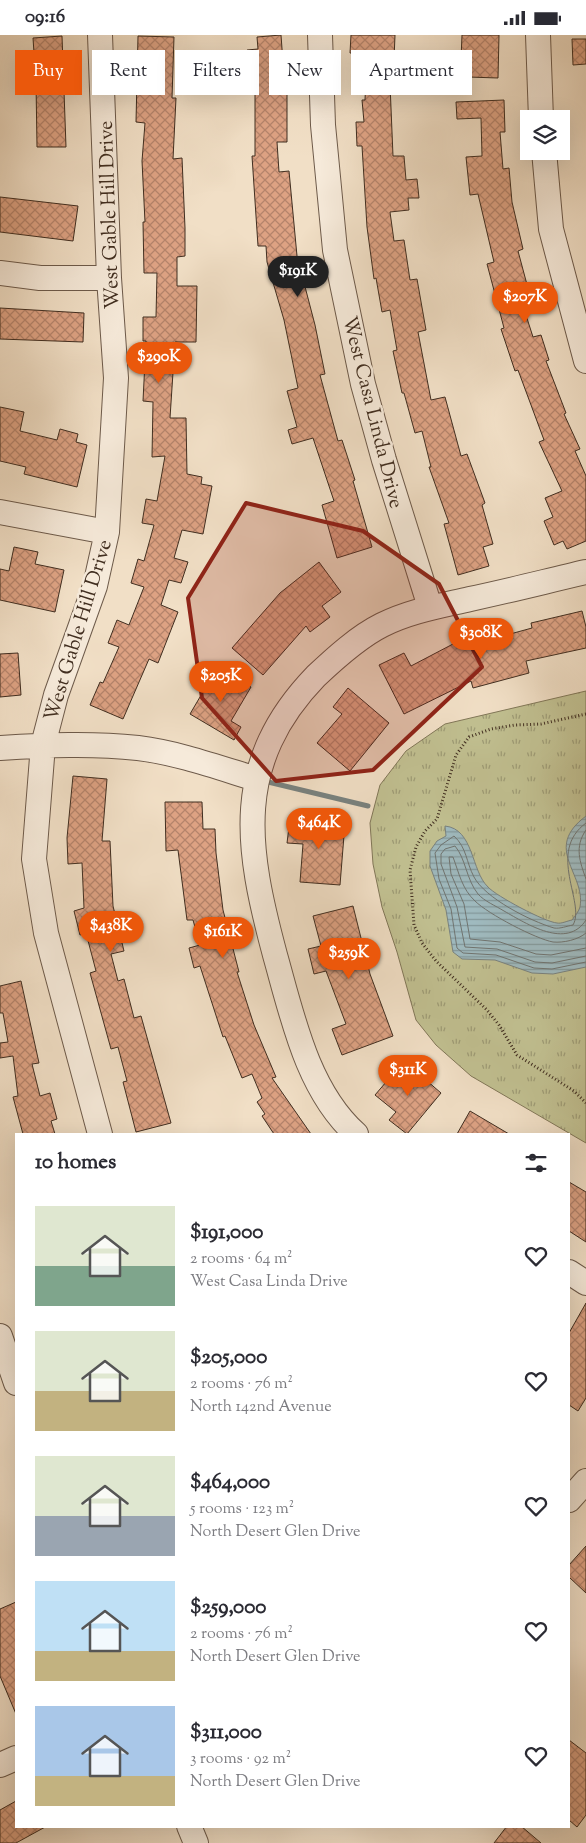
<!DOCTYPE html>
<html lang="en">
<head>
<meta charset="utf-8">
<style>
  body { margin:0; font-family:"Sorts Mill Goudy",serif; background:#f7f7f7; color:#2b2b33; height:100vh; display:flex; flex-direction:column; font-size:19px; white-space:nowrap }
  * { box-sizing:border-box; margin:0 }
  p { font-size:16px; color:#7c7c81 }
  .icon { flex:none; width:28px; height:28px; fill:none; stroke:currentColor; stroke-width:2; stroke-linecap:round; stroke-linejoin:round }
  .map { position:relative; flex:1; overflow:hidden }
  .drawer { position:absolute; left:15px; top:1098px; width:555px; height:695px; display:flex; flex-direction:column; background:#fff; border-radius:0px; box-shadow:0 5px 20px #0002 }
  .drawer>* { flex:none }
  .top-card { position:absolute; left:15px; top:15px; width:556px; height:45px; display:flex; gap:10px }
  .buttons { position:absolute; left:520px; top:75px; display:grid; gap:10px }
  .buttons a { display:grid; place-items:center; width:50px; height:50px; border-radius:0px; background:#fff; box-shadow:0 5px 20px #0002; font-size:25px }
  .price { position:absolute; translate:-50% -42px; padding:0 11px; border-radius:18px; background:#ea580c; color:#fff; font-size:16px; line-height:32px; filter:drop-shadow(0 1px 2px #0008) }
  .price::after { content:''; position:absolute; left:50%; top:30px; width:15px; height:11px; margin-left:-8px; background:inherit; clip-path:polygon(0 0,100% 0,50% 100%) }
  .price.active { background:#222; color:#fff }
  ul { padding:0; list-style:none }
  li { display:flex; align-items:center; gap:15px; height:125px; padding:0 20px }
  li span { display:grid; place-items:center; flex:none; width:140px; height:100px; border-radius:0px; color:#555 }
  li>.icon { margin-inline-start:auto }
  span .icon { width:60px; height:60px; fill:#fffc; stroke-width:1 }
  li b { font-size:21px }
  h2 { display:flex; justify-content:space-between; align-items:center; height:60px; padding:0 20px; font-size:21px }
  .chip { padding:0 18px; border-radius:0px; background:#fff; box-shadow:0 5px 20px #0002; font-size:18px; line-height:45px }
  .chip.active { background:#ea580c; color:#fff }
  .status { display:flex; justify-content:space-between; align-items:center; height:35px; padding:0 25px; background:#fff; direction:ltr }
  .status svg { height:14px; fill:currentColor }
  .map>svg:first-child { display:block }
</style>
</head>
<body>
<div class="status"><b>09:16</b><svg viewBox="0 0 49 12"><path d="M0 12V9h3v3zM5 12V6h3v6zM10 12V3h3v9zM15 12V0h3v12zM26 1h20v11H26zM47 4h2v5h-2z"/></svg></div>
<div class="map">
<svg width="586" height="1808" viewBox="0 0 586 1808">
  <defs>
    <pattern id="grass-tufts" width="24" height="20" patternUnits="userSpaceOnUse" patternTransform="scale(1.25)"><rect width="24" height="20" fill="#c1c091"/><path d="M3 7l-1-3M5 7V3M7 7l1-3M15 17l-1-3M17 17v-4M19 17l1-3" fill="none" stroke="#9e9c76"/></pattern>
    <pattern id="water-rules" width="6" height="5" patternUnits="userSpaceOnUse" patternTransform="scale(1.25)"><rect width="6" height="5" fill="#9fbabf"/><path d="M0 2.5h6" fill="none" stroke="#83989b"/></pattern>
    <pattern id="building-cross-hatch" width="8" height="8" patternUnits="userSpaceOnUse" patternTransform="scale(1.25)"><rect width="8" height="8" fill="#dda283"/><path d="M0 0l8 8M0 8l8-8" fill="none" stroke="#b5846b"/></pattern>
  </defs>
  <rect width="100%" height="100%" fill="#f1dfc6"/>
  <filter id="stains"><feTurbulence type="fractalNoise" baseFrequency=".004" numOctaves="4"/><feColorMatrix values="0 0 0 0 .2 0 0 0 0 .09 0 0 0 0 .02 0 0 0 .5 -.17"/></filter>
  <radialGradient id="worn" r=".72"><stop offset=".6" stop-color="#630" stop-opacity="0"/><stop offset="1" stop-color="#630" stop-opacity=".3"/></radialGradient>
  <path fill="url(#grass-tufts)" stroke="#817758" d="M586,656V1108L471,1041L436,1010L416,985L397,917L382,872L373,829L370,788L380,750L406,716L445,689Z"/>
  <path fill="url(#water-rules)" stroke="#79827f" d="M586,781V932L553,939L532,938L495,925L462,924L453,917L446,875L430,831V816L437,806L446,801L445,791C474,794 471,836 488,852C496,861 545,887 557,888C561,889 567,886 572,885C575,881 579,876 580,872C586,838 542,814 586,781Z"/>
  <g fill="none" stroke-linecap="round" stroke-linejoin="round">
    <path stroke="#707470" stroke-width="1" d="M586,788C546,817 586,868 573,890C567,891 560,894 554,893C530,886 485,863 474,842C466,827 467,813 454,801L441,810L435,818L439,844L451,874L457,913L463,918L496,920L534,933L552,934L586,927
      M586,795C574,812 580,827 586,844
      M586,885C567,915 527,889 504,876C496,871 484,866 478,859C466,844 466,824 455,811L445,814L441,819V829L457,872L465,912L497,914L535,927L552,928L586,921
      M586,898C578,905 563,908 553,907C536,904 488,879 475,866C462,854 459,838 453,822H449L451,839L464,869L470,904L500,907L536,919L551,920L586,913"/>
    <path stroke="#79827f" stroke-width="5" d="M264,746L368,771"/>
  </g>
  <path fill="url(#building-cross-hatch)" stroke="#412e20" d="M281,0L285,55H287V107H277L279,137L289,136L297,221L315,290L325,339L320,340L338,406L342,405L355,445L353,446L372,512L337,523L322,470L334,466L313,403L292,409L288,395L297,392L287,356L298,353L284,285L267,227L266,211H258L252,121H255V47L249,48L247,15L258,14L257,2Z
    M351,0H395L393,49H390L393,121H404L406,145L417,144L419,163H408L409,175L390,177L394,206L404,205L410,245L417,244L426,295L418,297L431,365L445,362L461,421L467,419L485,468L482,470L493,509L483,512L489,531L458,540L444,489L449,488L429,432H431L422,396L415,398L404,358H402L393,316L397,315L390,275L382,277L376,243L374,244L367,192L362,111H357L356,87H364L362,65H365L367,19L350,18Z
    M462,0H499L498,43L468,42V24H461Z
    M62,1L66,112H37L36,48L33,3Z
    M138,1L174,2L172,63H176L173,124L182,123L185,193V221L177,222V251H197L196,307H175L170,383H186L187,439L202,442L201,449L212,451L203,499L182,495L174,523L188,527L181,548L169,545L161,570L178,577L158,628L149,624L123,684L90,670L100,647L103,648L119,612L108,608L117,585L129,590L144,552L131,548L138,524L144,526L154,490L142,488L146,464L157,466L165,421L152,422L153,367L143,366L146,306H143V282H156L157,238H144L143,187H145L142,126L145,88L136,87Z
    M572,4H586V29L573,30Z
    M504,65L505,97H500L503,134L509,133L512,167L523,214L518,216L533,272L524,274L533,302L541,300L549,325L546,326L566,378L564,379L580,414L575,416L586,441V506L567,514L563,506L554,510L544,486L553,482L545,463L562,456L539,407L544,405L518,335L515,336L501,294L504,293L487,229L494,227L478,159L470,160L466,122L482,121L481,83L457,84L456,67Z
    M0,162L78,171L73,206L0,197Z
    M0,273L84,278L83,307L0,304Z
    M0,372L24,377L20,396L57,405L60,394L78,399L76,407L87,410L77,452L24,439L26,432L0,426Z
    M14,512L38,517L35,529L64,535L55,577L0,565V534L9,536Z
    M319,527L341,557L322,571L330,582L310,597L306,591L263,640L232,613L280,558Z
    M582,576L586,592V613L526,626L529,638L473,653L471,646L404,679L379,630L404,618L411,631L453,609L451,602L478,595L481,607L532,593L531,588Z
    M18,618L21,660L0,662V619Z
    M217,633L251,652L231,686L241,692L234,705L190,679Z
    M348,653L389,688L350,736L317,708L342,679L333,672Z
    M73,741L107,744L102,806H110L113,871L124,916L111,919L118,946L124,944L134,983L141,981L171,1088L136,1097L123,1047L127,1046L118,1012L111,1014L90,938L96,936L86,898L80,900L74,876L84,873L82,828L68,829L67,803Z
    M165,767H202L203,794H215L216,818L223,875L239,937H237L254,990L276,1042L272,1043L311,1099H274L262,1081L265,1079L257,1067L262,1063L252,1039L242,1043L225,1001L223,1002L200,931L194,933L189,913L200,910L193,885H187L178,815L166,816Z
    M290,784L345,788L340,850L300,847L303,809L287,808Z
    M353,871L370,939L393,1001L342,1020L332,994L346,989L326,936L314,939L308,914L321,911L313,881Z
    M21,946L39,1028L32,1029L40,1061L50,1058L57,1084L51,1086L55,1099H23L13,1062L18,1061L13,1021L0,1023V1008L8,1007L3,978H0V951Z
    M404,1026L441,1058L407,1099L389,1085L396,1077L375,1060Z
    M470,1076L509,1099H457Z
    M569,1147L586,1157V1207L569,1196Z
    M586,1268V1363L578,1376L569,1370V1298Z
    M586,1511V1558L569,1542V1530Z
    M16,1567V1679L0,1641V1574Z
    M569,1705L586,1718V1780L577,1792L569,1785Z
    M16,1766V1791H47L16,1808H0V1775Z
    M507,1791H521L541,1808H494Z"/>
  <g fill="none" stroke-linecap="round" stroke-linejoin="round">
    <g stroke="#6d5a4a" stroke-width="26">
      <path id="minor" d="M100,0L109,243L116,343L107,497L95,551L56,660L43,710L34,824L46,898L100,1099
        M320,0L323,90L335,215L363,349L384,425L430,572
        M538,0L541,84
        M544,116L551,194L586,326
        M0,238L40,243H109
        M0,477L107,497
        M0,713C46,710 92,708 138,713C178,718 217,732 256,744
        M356,1099C307,1055 292,980 275,920C246,812 232,728 316,641C335,623 358,602 382,590C410,576 440,571 470,564C508,556 547,546 586,537
        M569,1237L586,1248
        M0,1301L16,1348
        M569,1465L586,1446
        M0,1730L16,1723
        M189,1791L196,1808"/>
    </g>
    <path stroke="#412e20" stroke-width="3" stroke-dasharray="1 2.5" stroke-linecap="butt" d="M586,679L541,689L515,690L491,694L469,702L456,720L437,784L425,796L416,812L410,835L414,890L422,908L436,926L487,975L499,990L517,1020L574,1056L586,1068"/>
    <use href="#minor" stroke="#f6eada" stroke-width="24"/>
  </g>
  <path fill="#8f2418" fill-opacity="0.2" stroke="#8f2418" stroke-width="4" stroke-linejoin="round" d="M246,468L363,496L439,549L482,632L373,735L276,746L202,663L188,563Z"/>
  <g text-anchor="middle" stroke-width="5" stroke-linejoin="round" paint-order="stroke">
    <g font-size="20" fill="#412e20" stroke="#f6eada">
      <text transform="translate(108 180) rotate(-92)" y="7">West Gable Hill Drive</text>
      <text transform="translate(374 377) rotate(76)" y="7">West Casa Linda Drive</text>
      <text transform="translate(77 595) rotate(-73)" y="7">West Gable Hill Drive</text>
    </g>
  </g>
  <rect width="100%" height="100%" filter="url(#stains)"/>
  <rect width="100%" height="100%" fill="url(#worn)"/>
</svg>
<div class="buttons">
<a><svg class="icon" aria-label="layers" viewBox="0 0 24 24"><path d="M12 4l9 5-9 5-9-5zM3 14l9 5 9-5"/></svg></a>
</div>
<b class="price active" style="left:298px;top:263px">$191K</b>
<b class="price" style="left:525px;top:289px">$207K</b>
<b class="price" style="left:159px;top:349px">$290K</b>
<b class="price" style="left:481px;top:625px">$308K</b>
<b class="price" style="left:221px;top:668px">$205K</b>
<b class="price" style="left:319px;top:815px">$464K</b>
<b class="price" style="left:111px;top:918px">$438K</b>
<b class="price" style="left:223px;top:924px">$161K</b>
<b class="price" style="left:349px;top:945px">$259K</b>
<b class="price" style="left:408px;top:1062px">$311K</b>
<div class="top-card">
<a class="chip active">Buy</a>
<a class="chip">Rent</a>
<a class="chip">Filters</a>
<a class="chip">New</a>
<a class="chip">Apartment</a>
</div>
<section class="drawer">
<h2>10 homes<svg class="icon" aria-label="filters" viewBox="0 0 24 24"><path d="M4 7h16M4 17h16"/><circle cx="9" cy="7" r="2"/><circle cx="15" cy="17" r="2"/></svg></h2>
<ul>
<li><span style="background:linear-gradient(#dfe7d0 60%,#7fa58c 0)"><svg class="icon" aria-label="home" viewBox="0 0 24 24"><path d="M3 11l9-7 9 7M6 9v11h12V9"/></svg></span><div><b>$191,000</b><p>2 rooms · 64 m²</p><p>West Casa Linda Drive</p></div><svg class="icon" aria-label="heart" viewBox="0 0 24 24"><path d="M12 20l-8-8c-3-5 5-10 8-4 3-6 11-1 8 4z"/></svg></li>
<li><span style="background:linear-gradient(#dfe7d0 60%,#c2b280 0)"><svg class="icon" aria-label="home" viewBox="0 0 24 24"><path d="M3 11l9-7 9 7M6 9v11h12V9"/></svg></span><div><b>$205,000</b><p>2 rooms · 76 m²</p><p>North 142nd Avenue</p></div><svg class="icon" aria-label="heart" viewBox="0 0 24 24"><path d="M12 20l-8-8c-3-5 5-10 8-4 3-6 11-1 8 4z"/></svg></li>
<li><span style="background:linear-gradient(#dfe7d0 60%,#9aa5b1 0)"><svg class="icon" aria-label="home" viewBox="0 0 24 24"><path d="M3 11l9-7 9 7M6 9v11h12V9"/></svg></span><div><b>$464,000</b><p>5 rooms · 123 m²</p><p>North Desert Glen Drive</p></div><svg class="icon" aria-label="heart" viewBox="0 0 24 24"><path d="M12 20l-8-8c-3-5 5-10 8-4 3-6 11-1 8 4z"/></svg></li>
<li><span style="background:linear-gradient(#bfe0f5 70%,#c2b280 0)"><svg class="icon" aria-label="home" viewBox="0 0 24 24"><path d="M3 11l9-7 9 7M6 9v11h12V9"/></svg></span><div><b>$259,000</b><p>2 rooms · 76 m²</p><p>North Desert Glen Drive</p></div><svg class="icon" aria-label="heart" viewBox="0 0 24 24"><path d="M12 20l-8-8c-3-5 5-10 8-4 3-6 11-1 8 4z"/></svg></li>
<li><span style="background:linear-gradient(#a9c7e8 70%,#c2b280 0)"><svg class="icon" aria-label="home" viewBox="0 0 24 24"><path d="M3 11l9-7 9 7M6 9v11h12V9"/></svg></span><div><b>$311,000</b><p>3 rooms · 92 m²</p><p>North Desert Glen Drive</p></div><svg class="icon" aria-label="heart" viewBox="0 0 24 24"><path d="M12 20l-8-8c-3-5 5-10 8-4 3-6 11-1 8 4z"/></svg></li>
</ul>
</section>
</div>
</body>
</html>
